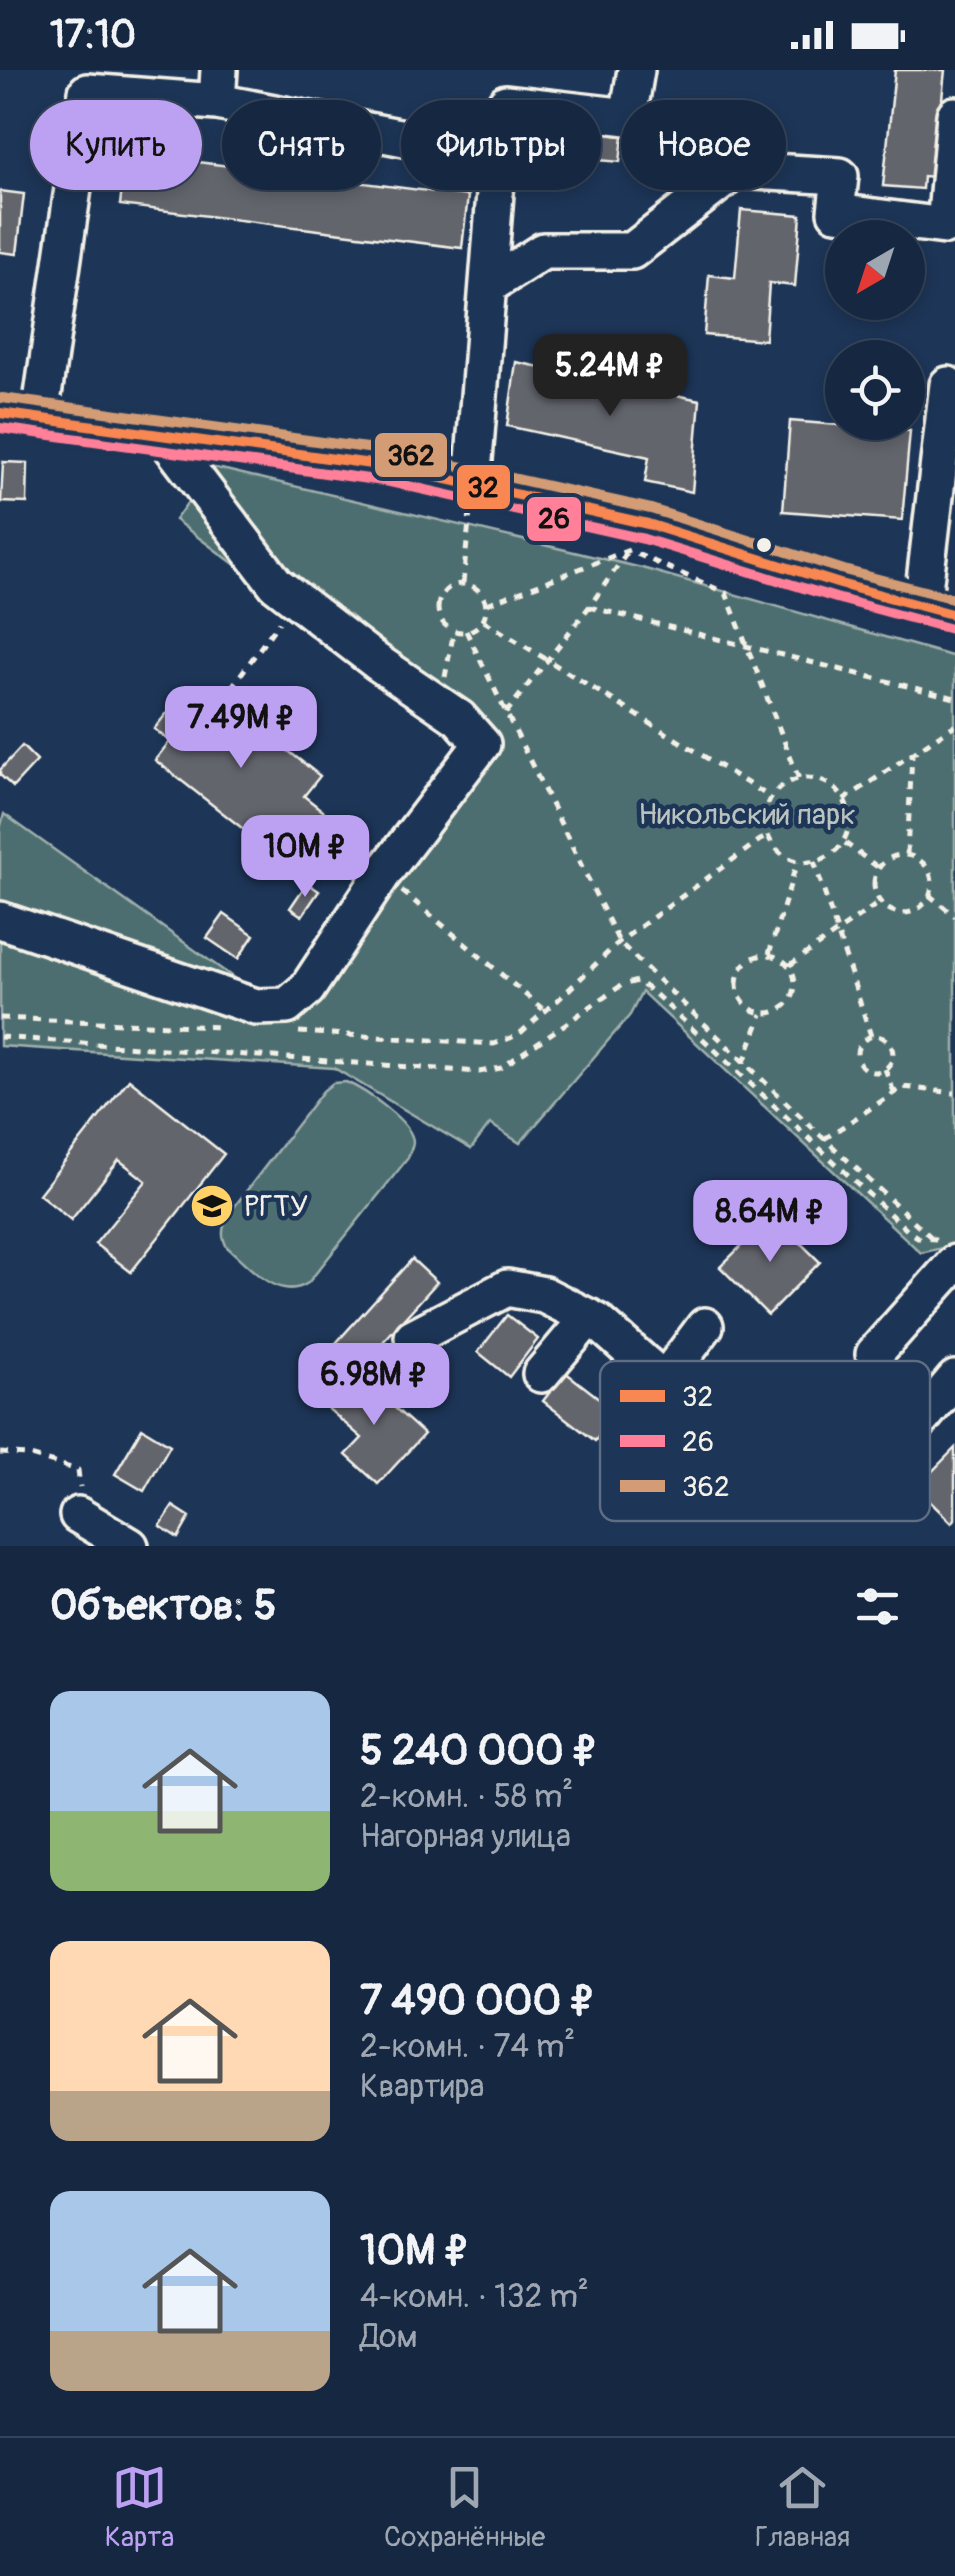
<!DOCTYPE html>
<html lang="ru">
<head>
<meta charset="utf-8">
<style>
  body { margin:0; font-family:Pangolin,sans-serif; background:#1f3048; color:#f1f3f6; height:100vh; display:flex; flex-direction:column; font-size:38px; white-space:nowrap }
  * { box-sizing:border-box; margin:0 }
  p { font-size:32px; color:#9ea6b1 }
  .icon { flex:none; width:55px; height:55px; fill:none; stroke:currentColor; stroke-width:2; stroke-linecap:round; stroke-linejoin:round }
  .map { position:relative; height:1476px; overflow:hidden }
  .details { display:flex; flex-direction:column; background:#162841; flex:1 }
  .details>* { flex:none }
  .guide { position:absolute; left:30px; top:30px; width:895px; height:90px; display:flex; gap:20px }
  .needle { width:65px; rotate:219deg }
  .buttons { position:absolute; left:825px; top:150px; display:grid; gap:20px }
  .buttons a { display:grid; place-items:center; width:100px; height:100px; border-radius:50%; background:#162841; box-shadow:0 5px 15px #0003,0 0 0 2px #35445a; font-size:50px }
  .price { position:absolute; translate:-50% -85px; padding:0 22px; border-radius:20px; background:#bca0f2; color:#111; font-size:32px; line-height:65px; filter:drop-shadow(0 2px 5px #0008) }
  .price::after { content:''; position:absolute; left:50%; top:60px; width:30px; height:22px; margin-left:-15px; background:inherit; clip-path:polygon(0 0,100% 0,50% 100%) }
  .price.current { background:#222; color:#fff }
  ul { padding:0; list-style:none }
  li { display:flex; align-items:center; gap:30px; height:250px; padding:0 50px }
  li span { display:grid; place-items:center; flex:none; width:280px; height:200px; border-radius:20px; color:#555 }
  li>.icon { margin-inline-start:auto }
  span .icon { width:120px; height:120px; fill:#fffc; stroke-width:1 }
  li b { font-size:42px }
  h2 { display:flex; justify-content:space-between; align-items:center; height:120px; padding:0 50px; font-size:42px }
  .pill { padding:0 35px; border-radius:45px; background:#162841; box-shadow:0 5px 15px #0003,0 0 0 2px #35445a; font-size:35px; line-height:90px }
  .pill.current { background:#bca0f2; color:#111 }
  .status { display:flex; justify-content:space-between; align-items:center; height:70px; padding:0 50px; background:#162841; direction:ltr }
  .status svg { height:28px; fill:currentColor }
  .tabs { display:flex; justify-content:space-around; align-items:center; height:140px; border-top:2px solid #35445a; background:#162841; font-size:28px; color:#9ea6b1 }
  .tabs a { display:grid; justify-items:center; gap:5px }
  .tabs .current { color:#bca0f2 }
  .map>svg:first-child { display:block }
</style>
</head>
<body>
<div class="status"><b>17:10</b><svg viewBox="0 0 49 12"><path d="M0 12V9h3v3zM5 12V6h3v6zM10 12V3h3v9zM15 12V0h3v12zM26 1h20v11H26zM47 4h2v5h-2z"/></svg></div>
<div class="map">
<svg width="955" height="1476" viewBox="0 0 955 1476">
  <rect width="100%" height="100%" fill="#1d3557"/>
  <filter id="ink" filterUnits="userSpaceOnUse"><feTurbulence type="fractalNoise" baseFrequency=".01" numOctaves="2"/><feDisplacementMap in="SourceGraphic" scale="20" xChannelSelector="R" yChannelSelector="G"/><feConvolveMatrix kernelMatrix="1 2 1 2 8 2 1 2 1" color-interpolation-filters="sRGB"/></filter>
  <g filter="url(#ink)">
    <path fill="#4d6e6f" stroke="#a0b0ac" stroke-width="2.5" d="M213,397L642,498L955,587V1175L921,1183L642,922L630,945L520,1073L490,1054L471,1079L334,998L0,976V759L4,744L272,935L471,670L175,450Z
      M346,1012C363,1019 413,1052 413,1072C413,1077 409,1082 408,1088L308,1213C278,1233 248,1195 227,1177C220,1165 223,1157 228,1145L323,1021L333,1013Z"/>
    <path fill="#64656d" stroke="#f4f1e8" stroke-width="2.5" d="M895,0H945L934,107L923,106L922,119L883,116Z
      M590,62L623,66L620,92L588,89Z
      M126,83L468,126L462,178L120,135Z
      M0,121L24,124L17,184L0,182Z
      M741,140L801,145L795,216L769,213L765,270L704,265L709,205L735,208Z
      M516,292L700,330L692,422L645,412L649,387L507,356Z
      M790,351L910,361L902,450L783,441Z
      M3,392L28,393L27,433L1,432Z
      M210,619L320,706L304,726L333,749L308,781L278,758L265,776L155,690L170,671L154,659L180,627L194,639Z
      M22,676L37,691L13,717L0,705V700Z
      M307,813L319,821L302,846L290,838Z
      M224,844L254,865L238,889L207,868Z
      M129,1009L224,1084L131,1202L95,1174L146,1111L119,1090L71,1150L39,1124Z
      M772,1145L820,1192L768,1245L720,1197Z
      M412,1189L437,1212L344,1315L318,1293Z
      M507,1245L538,1269L509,1307L478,1282Z
      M355,1302L424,1364L378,1414L346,1385L362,1368L325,1336Z
      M565,1302L617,1342L595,1371L543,1331Z
      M142,1358L170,1375L144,1421L115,1404Z
      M955,1378V1449L952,1453L916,1418Z
      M173,1436L190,1447L178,1468L160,1456Z"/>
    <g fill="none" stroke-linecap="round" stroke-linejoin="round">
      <g stroke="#f4f1e8" stroke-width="42">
        <path id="minor" d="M217,32L219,0
          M498,86L506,33L628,47L636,0
          M488,216L543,181H632L736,100L840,106L836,142L945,156L955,45
          M0,343L393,397L648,454L840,514L955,545
          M40,346L87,22L217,32L498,86L472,415
          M922,537L948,315
          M0,850L256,937L287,936L307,919L382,805L482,674L459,648L377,592L276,514L162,364
          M705,1256L664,1311L623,1354L625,1370L634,1382L724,1363
          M413,1267L507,1218L544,1225L598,1252L731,1370L774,1394L815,1405L852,1431L955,1309
          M874,1284L955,1193
          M541,1304L589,1247
          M78,1445L130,1476"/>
      </g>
      <path stroke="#f4f1e8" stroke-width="5" stroke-dasharray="8 8" stroke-linecap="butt" d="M637,484L726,523L799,709
        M463,513L470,442
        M438 538a24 24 0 1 1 48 0a24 24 0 1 1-48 0Z
        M487,534L629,480
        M589,537L955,628
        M484,551L770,727
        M466,561L619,872L818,1063L932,1168
        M445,607L454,561
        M231,618L279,552
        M506,643L589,537L629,480
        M765 750a42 42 0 1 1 84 0a42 42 0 1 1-84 0Z
        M844,730L955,655
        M845,773L880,799
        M907,784L912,684
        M874 814a29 29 0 1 1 58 0a29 29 0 1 1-58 0Z
        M814,791L871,966
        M402,821L545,941
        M929,825L955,846
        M769,884L797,792
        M737 914a29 29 0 1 1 58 0a29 29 0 1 1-58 0Z
        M790,895L880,832
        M0,948L219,957
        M299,962L494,974L518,965L559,929L619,872L760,770L769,766
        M857 984a18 18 0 1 1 36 0a18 18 0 1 1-36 0Z
        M0,967L479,1002L501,998L622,915L637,911L654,923L908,1161L919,1168L938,1169
        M744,992L762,944
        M885,999L894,1022
        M824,1069L903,1017L955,1023
        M0,1383L27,1385L78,1400L80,1417"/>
      <use href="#minor" stroke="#1d3557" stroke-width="35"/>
      <g stroke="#1d3557" stroke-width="18">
        <path id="bus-1" d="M0,343L393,397L648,454L840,514L955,545"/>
      </g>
      <g stroke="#1d3557" stroke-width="18">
        <path id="bus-2" d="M0,358L390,412L644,469L836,528L951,559"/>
      </g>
      <g stroke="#1d3557" stroke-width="18">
        <path id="bus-3" d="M2,328L396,382L651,439L844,500L955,529"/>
      </g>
      <use href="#bus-1" stroke="#f88751" stroke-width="10"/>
      <use href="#bus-2" stroke="#ff8098" stroke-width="10"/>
      <use href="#bus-3" stroke="#d39c74" stroke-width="10"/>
    </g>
  </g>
  <defs>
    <g id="university-disc" transform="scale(2.25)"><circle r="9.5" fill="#ffd166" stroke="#1d3557"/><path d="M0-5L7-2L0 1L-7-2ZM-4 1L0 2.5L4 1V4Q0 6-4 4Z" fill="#111"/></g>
  </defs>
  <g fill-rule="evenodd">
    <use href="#university-disc" x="212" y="1136"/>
  </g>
  <circle fill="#f4f1e8" stroke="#1d3557" stroke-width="4" cx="764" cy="475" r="9"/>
  <g text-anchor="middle" stroke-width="9" stroke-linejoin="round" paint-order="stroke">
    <g font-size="30" fill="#bac3be" stroke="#1d3557">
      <text x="747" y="754">Никольский парк</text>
    </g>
    <g font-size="30" fill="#f4f1e8" stroke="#1d3557" text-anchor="start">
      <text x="244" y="1146">РГТУ</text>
    </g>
  </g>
  <rect x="600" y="1291" width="330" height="160" rx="15" fill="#1d3557" stroke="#5e6d82" stroke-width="2.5"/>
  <rect x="620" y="1320" width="45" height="12" fill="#f88751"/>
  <rect x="620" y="1365" width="45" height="12" fill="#ff8098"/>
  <rect x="620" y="1410" width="45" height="12" fill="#d39c74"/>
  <g font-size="28" fill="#f4f1e8">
    <text x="682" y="1336">32</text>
    <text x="682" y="1381">26</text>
    <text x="682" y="1426">362</text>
  </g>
  <g stroke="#1d3557" stroke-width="4">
    <rect x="373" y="361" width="76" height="48" rx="10" fill="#d39c74"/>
    <rect x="455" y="393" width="57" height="48" rx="10" fill="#f88751"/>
    <rect x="525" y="425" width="58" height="48" rx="10" fill="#ff8098"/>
  </g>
  <g font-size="28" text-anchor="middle" font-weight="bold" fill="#111">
    <text x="411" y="395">362</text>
    <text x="483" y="427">32</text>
    <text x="554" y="458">26</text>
  </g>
</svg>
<div class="buttons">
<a><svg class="needle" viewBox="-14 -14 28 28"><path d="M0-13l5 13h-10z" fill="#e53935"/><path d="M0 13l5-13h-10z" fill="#9ea6b1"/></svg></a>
<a><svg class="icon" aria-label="locate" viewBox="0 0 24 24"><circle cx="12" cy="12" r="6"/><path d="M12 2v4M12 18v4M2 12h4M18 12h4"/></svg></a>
</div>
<b class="price current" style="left:610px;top:349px">5.24M ₽</b>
<b class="price" style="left:241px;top:701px">7.49M ₽</b>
<b class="price" style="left:305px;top:830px">10M ₽</b>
<b class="price" style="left:770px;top:1195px">8.64M ₽</b>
<b class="price" style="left:374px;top:1358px">6.98M ₽</b>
<div class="guide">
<a class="pill current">Купить</a>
<a class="pill">Снять</a>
<a class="pill">Фильтры</a>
<a class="pill">Новое</a>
</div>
</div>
<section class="details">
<h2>Объектов: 5<svg class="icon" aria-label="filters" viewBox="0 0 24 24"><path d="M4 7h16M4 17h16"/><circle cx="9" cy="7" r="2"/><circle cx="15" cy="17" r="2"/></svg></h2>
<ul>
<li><span style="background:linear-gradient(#a9c7e8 60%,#8fb573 0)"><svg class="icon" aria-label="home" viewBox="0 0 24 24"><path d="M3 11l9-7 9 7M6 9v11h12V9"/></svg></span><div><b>5 240 000 ₽</b><p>2-комн. · 58 m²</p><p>Нагорная улица</p></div></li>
<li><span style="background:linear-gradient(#ffd9b3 75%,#b9a48a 0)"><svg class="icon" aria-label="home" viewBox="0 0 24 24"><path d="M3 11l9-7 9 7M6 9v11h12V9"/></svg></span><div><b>7 490 000 ₽</b><p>2-комн. · 74 m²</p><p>Квартира</p></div></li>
<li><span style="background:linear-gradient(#a9c7e8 70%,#b9a48a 0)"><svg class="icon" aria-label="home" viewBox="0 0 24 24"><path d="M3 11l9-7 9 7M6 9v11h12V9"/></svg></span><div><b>10M ₽</b><p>4-комн. · 132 m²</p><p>Дом</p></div></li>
</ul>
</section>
<nav class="tabs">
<a class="current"><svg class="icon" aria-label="map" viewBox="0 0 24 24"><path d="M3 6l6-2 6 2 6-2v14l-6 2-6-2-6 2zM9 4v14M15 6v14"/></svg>Карта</a>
<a><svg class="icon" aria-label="saved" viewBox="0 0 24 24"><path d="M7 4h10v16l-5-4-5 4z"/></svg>Сохранённые</a>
<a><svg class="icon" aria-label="home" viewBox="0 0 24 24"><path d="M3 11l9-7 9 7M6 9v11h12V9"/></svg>Главная</a>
</nav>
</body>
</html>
